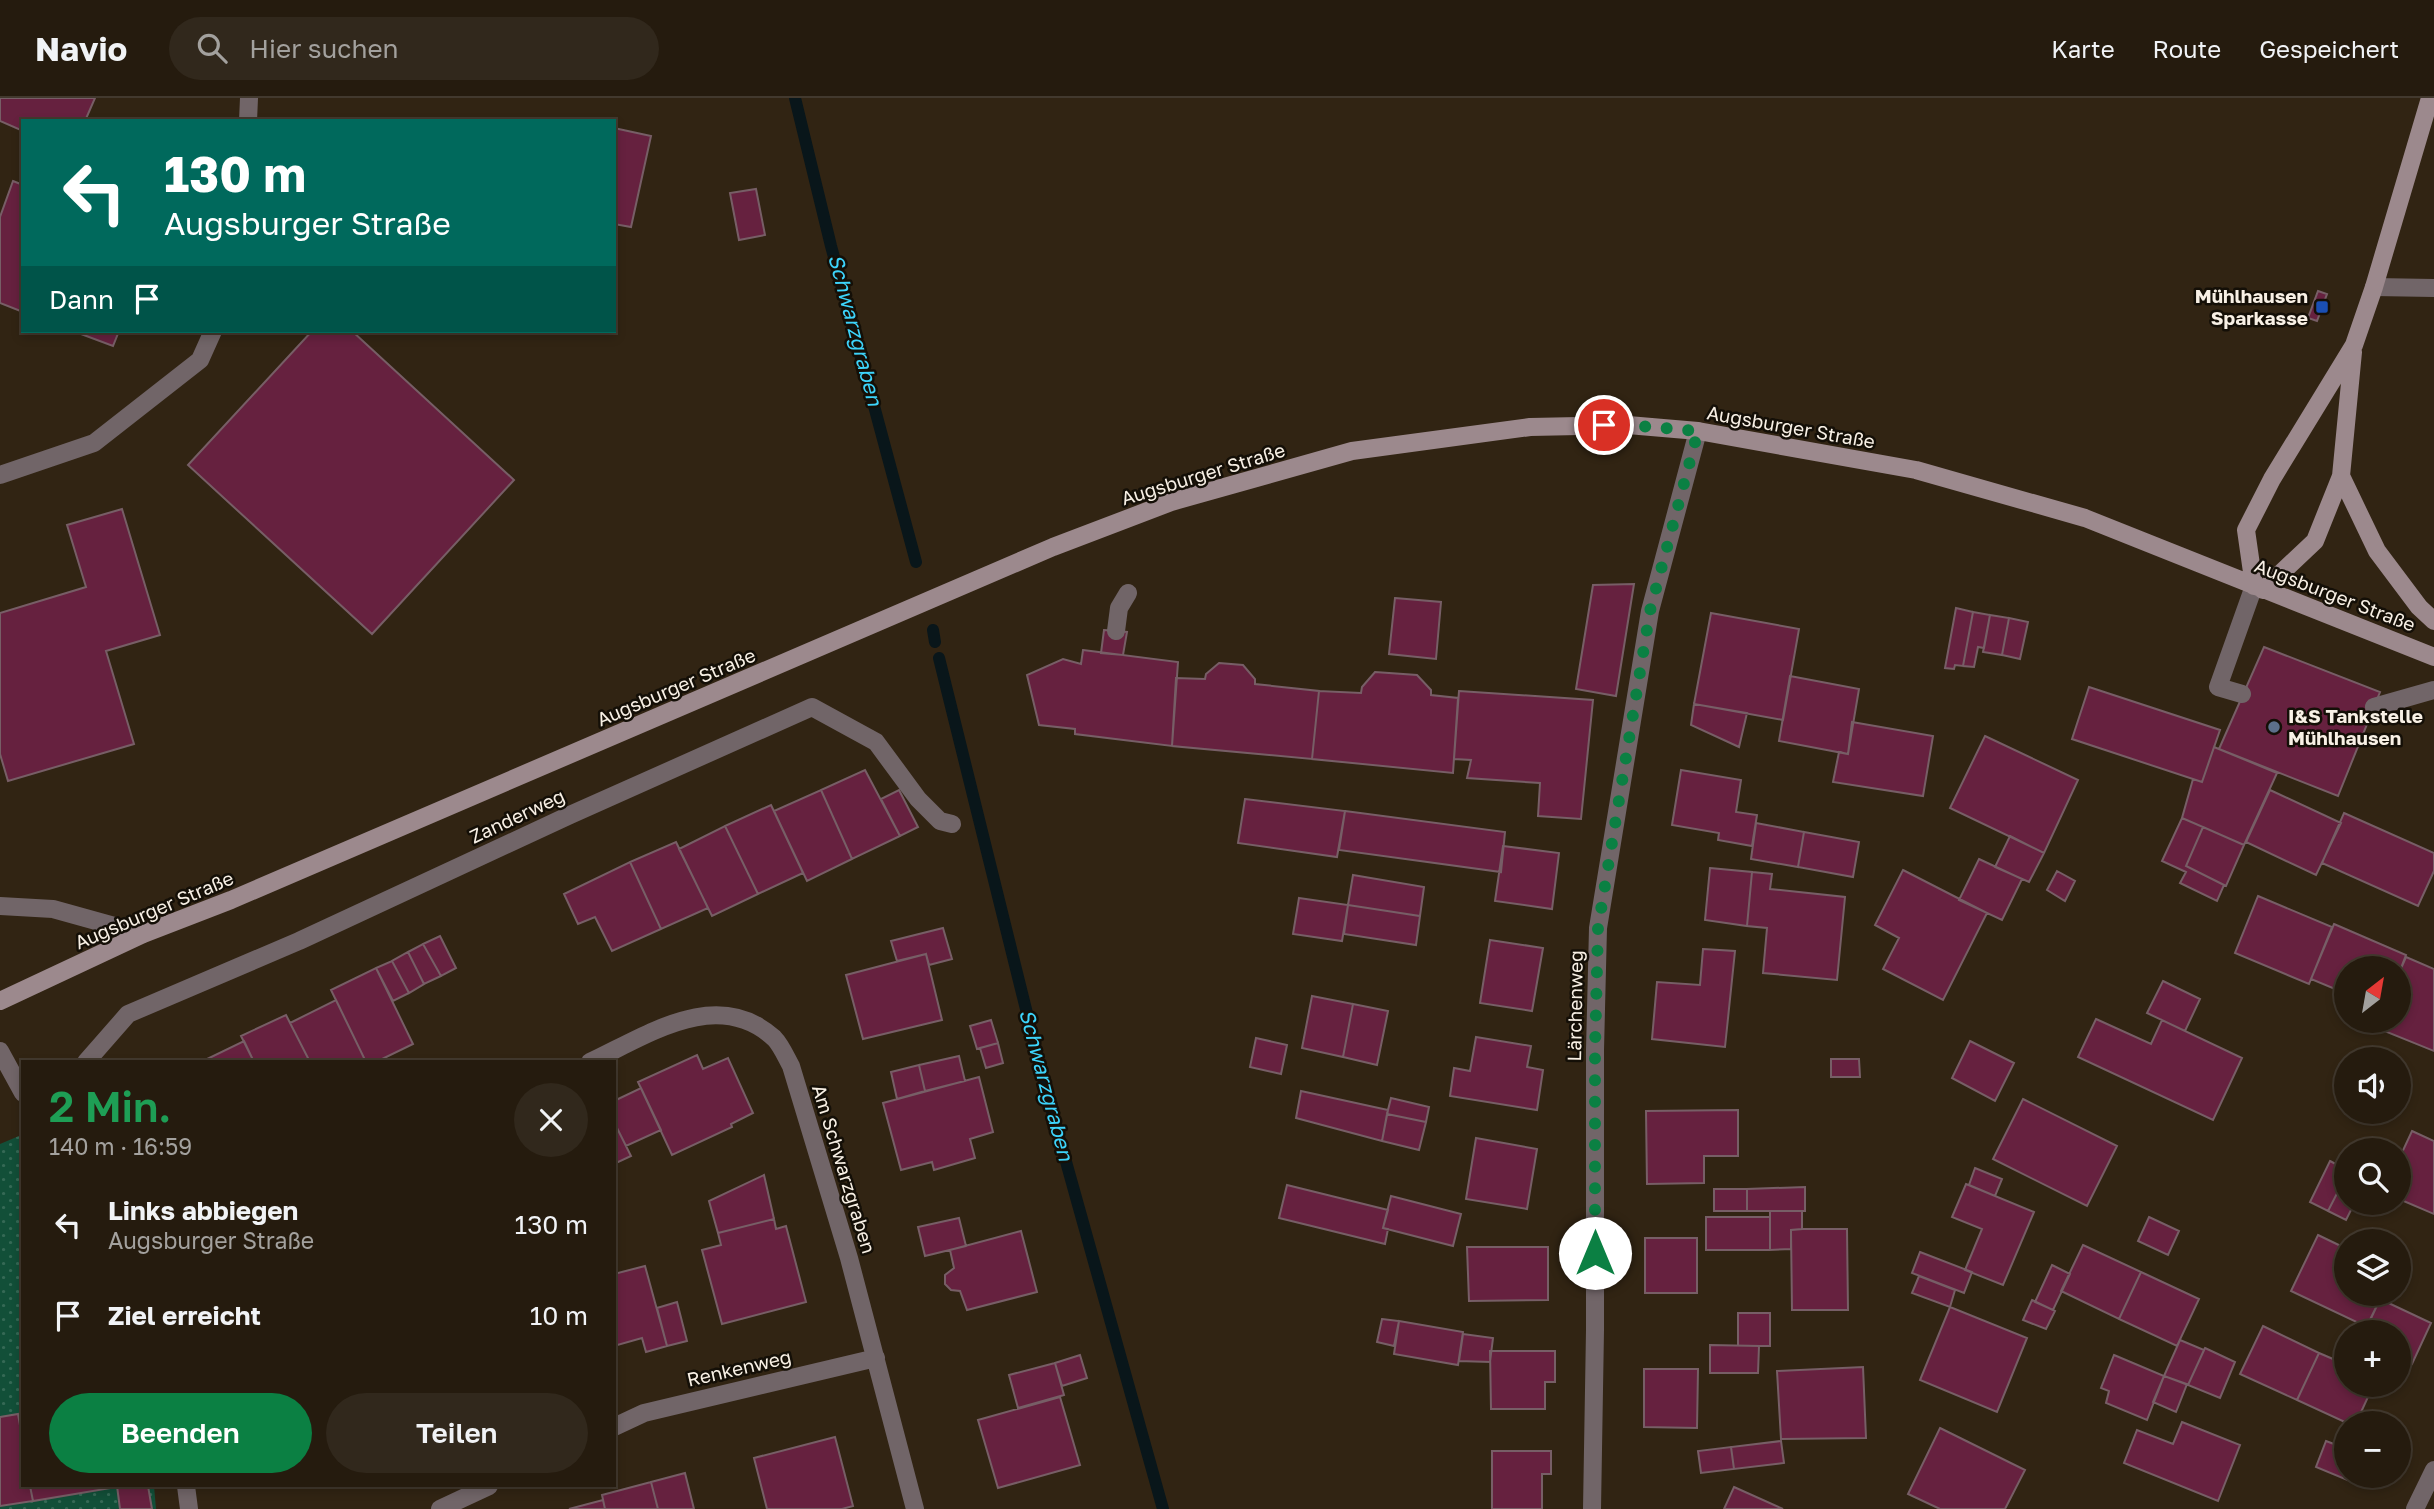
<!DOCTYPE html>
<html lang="de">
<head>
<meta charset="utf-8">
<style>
  :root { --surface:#251b0e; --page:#31281c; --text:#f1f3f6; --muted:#a3a19e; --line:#42392e; --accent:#0b8043 }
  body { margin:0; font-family:"Golos Text",sans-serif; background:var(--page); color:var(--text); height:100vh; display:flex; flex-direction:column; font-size:26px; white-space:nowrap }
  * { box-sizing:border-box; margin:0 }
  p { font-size:23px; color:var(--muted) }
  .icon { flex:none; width:38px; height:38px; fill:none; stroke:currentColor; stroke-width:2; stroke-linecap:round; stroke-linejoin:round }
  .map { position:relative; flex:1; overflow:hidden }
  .sheet { position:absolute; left:21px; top:962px; width:595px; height:427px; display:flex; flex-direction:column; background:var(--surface); border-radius:0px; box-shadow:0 4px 10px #0003,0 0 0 2px var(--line) }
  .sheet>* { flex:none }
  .hud { position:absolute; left:21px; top:21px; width:595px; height:214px; border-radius:0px; box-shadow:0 4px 10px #0003,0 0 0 2px var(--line); background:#00695c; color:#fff; overflow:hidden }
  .needle { width:46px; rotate:31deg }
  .tools { position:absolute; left:2334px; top:858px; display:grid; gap:14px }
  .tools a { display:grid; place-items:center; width:77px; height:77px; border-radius:50%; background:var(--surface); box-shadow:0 4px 10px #0003,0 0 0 2px var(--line); font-size:35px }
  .pin { position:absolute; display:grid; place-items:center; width:60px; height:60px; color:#fff; margin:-30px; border:4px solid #fff; border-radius:50%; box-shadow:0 2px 7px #0007 }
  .me { position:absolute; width:77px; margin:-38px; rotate:0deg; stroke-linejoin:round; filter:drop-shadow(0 0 5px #0008) }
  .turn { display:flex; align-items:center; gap:24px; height:147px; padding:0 28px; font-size:32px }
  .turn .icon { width:91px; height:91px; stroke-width:2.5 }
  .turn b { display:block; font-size:49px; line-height:60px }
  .then { display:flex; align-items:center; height:66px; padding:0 28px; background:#0003; gap:14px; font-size:26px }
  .round { display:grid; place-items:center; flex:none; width:74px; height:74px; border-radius:37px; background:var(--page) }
  .summary { display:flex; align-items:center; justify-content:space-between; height:119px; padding:0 28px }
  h1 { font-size:42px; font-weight:600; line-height:52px; color:#1e9e55 }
  .action { display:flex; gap:14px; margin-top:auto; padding:14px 28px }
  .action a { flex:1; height:80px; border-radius:42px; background:var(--accent); color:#fff; font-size:28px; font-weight:600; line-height:80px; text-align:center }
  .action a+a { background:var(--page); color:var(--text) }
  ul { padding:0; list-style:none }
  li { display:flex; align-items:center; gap:21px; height:91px; padding:0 28px }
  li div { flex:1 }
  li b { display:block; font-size:26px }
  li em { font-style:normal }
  header { display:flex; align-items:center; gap:42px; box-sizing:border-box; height:98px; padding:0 35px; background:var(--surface); border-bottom:2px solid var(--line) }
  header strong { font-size:33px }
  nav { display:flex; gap:38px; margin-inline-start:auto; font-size:24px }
  .search { width:490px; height:63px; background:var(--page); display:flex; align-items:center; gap:18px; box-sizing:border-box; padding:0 24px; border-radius:38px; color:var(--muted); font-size:26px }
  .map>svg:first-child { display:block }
  .park { fill:url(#park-dots) }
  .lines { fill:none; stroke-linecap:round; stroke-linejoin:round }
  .stream { stroke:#09161a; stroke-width:12 }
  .building { fill:#66213f; stroke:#775e66; stroke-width:2 }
  .service { stroke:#716568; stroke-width:18 }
  .minor { stroke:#716568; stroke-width:18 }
  .secondary { stroke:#9c898d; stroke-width:18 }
  .route { stroke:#0b8043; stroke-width:12; stroke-dasharray:0 21.6 }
  .transit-dot { fill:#1a4fb4; stroke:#140f07; stroke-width:2.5 }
  .service-dot { fill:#5c6f8a; stroke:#140f07; stroke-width:2.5 }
  .labels { text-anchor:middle; stroke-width:5; stroke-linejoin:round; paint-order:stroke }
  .poi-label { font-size:19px; font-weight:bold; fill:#f8f0e5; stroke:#140f07; text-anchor:end }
  .street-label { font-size:19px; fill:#f8f0e5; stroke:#140f07 }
  .water-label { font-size:21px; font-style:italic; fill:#3dd4fb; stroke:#140f07 }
</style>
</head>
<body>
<header>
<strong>Navio</strong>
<div class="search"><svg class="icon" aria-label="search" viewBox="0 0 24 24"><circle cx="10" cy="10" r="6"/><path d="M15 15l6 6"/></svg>Hier suchen</div>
<nav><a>Karte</a><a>Route</a><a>Gespeichert</a></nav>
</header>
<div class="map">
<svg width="2434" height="1411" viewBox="0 0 2434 1411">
  <defs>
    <pattern id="park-dots" width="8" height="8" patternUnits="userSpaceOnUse" patternTransform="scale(1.75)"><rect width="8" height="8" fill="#124f38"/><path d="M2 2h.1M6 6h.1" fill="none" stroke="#356955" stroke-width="1.8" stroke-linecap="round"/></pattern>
  </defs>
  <rect width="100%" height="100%" fill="#312413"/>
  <path class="park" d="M19,1038L23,1047V1388H154L156,1411H0V1046Z"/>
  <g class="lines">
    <path class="stream" d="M795,0L831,148L916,464
      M933,532L935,544
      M939,560L1046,992L1163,1411"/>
  </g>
  <path class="building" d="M0,0H95L85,23H23V33L0,23Z
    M614,30L651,38L631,129L614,126Z
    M13,83L23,87V214L0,205V119Z
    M756,91L765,137L739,142L730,95Z
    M2318,193L2327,196L2317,223L2308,220Z
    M73,233H119L113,248Z
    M312,233H352L514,382L372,536L188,367Z
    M122,411L160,537L106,553L134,646L8,683L0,656V515L86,489L67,427Z
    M1634,486L1616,598L1576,591L1593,487Z
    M1395,500L1441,504L1436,561L1389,556Z
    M1956,510L1973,514L1963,568L1955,567L1954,571L1945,570Z
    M1973,514L1990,517L1984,550L1978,549L1974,569L1963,568Z
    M1711,515L1799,531L1783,622L1694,606Z
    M1990,517L2009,520L2002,557L1983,554Z
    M2009,520L2028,524L2020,561L2002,557Z
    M1104,532L1127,534L1123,557L1101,555Z
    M2264,549L2380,594L2338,698L2219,651Z
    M1083,552L1178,564L1172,648L1075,636V631L1039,627L1027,577L1063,561L1081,566Z
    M1219,565L1243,567L1255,581V586L1319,593L1312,661L1172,648L1176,580L1205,581L1206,576Z
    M1375,574L1417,577L1431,592V597L1458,600L1453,675L1312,661L1319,593L1361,595L1362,589Z
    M1790,578L1859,591L1848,656L1779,643Z
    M2089,589L2220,632L2202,684L2072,641Z
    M1459,593L1593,602L1581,721L1538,718L1540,685L1467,680L1471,662L1454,661Z
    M1694,606L1747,615L1739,649L1691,627Z
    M1852,624L1933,638L1923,698L1833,684L1839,654L1848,656Z
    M1985,638L2078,682L2044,755L1950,710Z
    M2214,649L2277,675L2244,747L2182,720L2193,681L2202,684Z
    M865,672L900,738L852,761L821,692Z
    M1681,672L1741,682L1736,714L1757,717L1752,748L1718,742L1719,735L1672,727Z
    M821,692L852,761L807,783L774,713Z
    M899,692L918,729L900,738L881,701Z
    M2270,692L2341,725L2316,777L2246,744Z
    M1245,701L1345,713L1337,759L1238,745Z
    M771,707L803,775L758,796L725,728Z
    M1345,713L1505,734L1501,774L1339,752Z
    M2344,715L2434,755V773L2418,808L2322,765Z
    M2182,720L2203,729L2186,768L2224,787L2217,803L2180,785L2186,774L2162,763Z
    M1756,725L1804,734L1798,769L1751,761Z
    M725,728L758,796L712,818L679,751Z
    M2203,729L2244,747L2226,788L2186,768Z
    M1804,734L1859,744L1853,779L1798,769Z
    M2010,738L2044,755L2029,784L1995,769Z
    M676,744L708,810L661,831L630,764Z
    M1503,748L1559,755L1552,811L1495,803Z
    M1979,761L2022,781L2002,822L1959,802Z
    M630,764L661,831L612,853L595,819L578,826L564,796Z
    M1710,770L1752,774L1747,828L1705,822Z
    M1903,772L1987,815L1943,902L1883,871L1899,840L1875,827Z
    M2057,773L2075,783L2065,803L2047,792Z
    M1752,774L1772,776L1770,791L1845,799L1837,882L1763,875L1767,830L1747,828Z
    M1353,777L1424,789L1420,818L1348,807Z
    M2258,798L2332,829L2309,886L2235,855Z
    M1299,800L1348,807L1342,843L1293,836Z
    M1348,807L1420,818L1416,847L1344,836Z
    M2334,826L2406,857L2399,875V870H2347V896L2311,881Z
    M943,830L952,861L929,867L926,856L897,863L891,843Z
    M440,838L456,870L441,878L423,846Z
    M1490,842L1543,850L1532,913L1480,905Z
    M423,846L441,878L424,886L408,854Z
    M1703,851L1735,853L1725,949L1652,941L1657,884L1700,887Z
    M408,854L424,886L409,895L392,863Z
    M926,856L942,922L863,941L846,877Z
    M2406,859L2434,871V953L2377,930L2380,922H2399V875Z
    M392,863L409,895L393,903L376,870Z
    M376,870L413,946L376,964H366L331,892Z
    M2163,883L2200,901L2185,933L2147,915Z
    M1312,898L1353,906L1343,959L1302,950Z
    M336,902L366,964H310L290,925Z
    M1353,906L1388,913L1377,967L1343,959Z
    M286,917L310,964H254L241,938Z
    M2096,921L2151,946L2162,922L2242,960L2213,1022L2078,959Z
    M991,922L998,945L977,951L970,928Z
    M1476,939L1531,948L1527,969L1543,972L1537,1012L1450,998L1454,970L1470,973Z
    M1256,940L1287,947L1281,976L1250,969Z
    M244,943L254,964H201Z
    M1970,943L2014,965L1995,1003L1952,980Z
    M998,945L1003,965L986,970L980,950Z
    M697,957L703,971L728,960L753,1015L731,1026L732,1029L672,1057L638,984Z
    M959,958L965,983L925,993L919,967Z
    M1831,961H1859L1860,979H1831Z
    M919,967L925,993L897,1001L891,974Z
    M979,979L993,1034L970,1041L975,1060L934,1072L932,1064L901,1072L883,1005Z
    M641,990L661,1032L626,1048L614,1024V1003Z
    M1301,993L1388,1012L1382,1043L1296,1020Z
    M1391,1000L1429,1009L1426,1024L1387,1016Z
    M2023,1001L2117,1048L2087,1108L1993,1061Z
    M1738,1012V1058H1704V1085L1647,1086L1646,1013Z
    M1387,1016L1426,1024L1419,1052L1382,1043Z
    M614,1024L631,1058L614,1066Z
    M2412,1033L2434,1043V1116L2399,1101V1061Z
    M1476,1040L1537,1051L1527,1111L1466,1101Z
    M2330,1063L2347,1072V1076L2328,1113L2310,1104Z
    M1975,1070L2002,1081L1995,1098L1969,1087Z
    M2347,1076V1104H2355L2346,1122L2328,1113Z
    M764,1077L774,1121L718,1135L709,1103Z
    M1966,1086L2034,1114L2003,1187L1965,1172L1982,1131L1952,1119Z
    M1287,1087L1388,1112L1383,1130L1388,1131L1385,1146L1279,1120Z
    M1805,1089V1113H1747V1091Z
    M1714,1091H1747V1113H1714Z
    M1391,1098L1461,1116L1453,1148L1383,1130Z
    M1770,1113H1802V1131L1791,1132V1151L1770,1152Z
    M1706,1119H1770V1152H1706Z
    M2149,1119L2179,1133L2168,1157L2138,1143Z
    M959,1120L966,1148L925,1158L918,1129Z
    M774,1121L776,1131L786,1128L806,1204L722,1226L702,1152L721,1147L718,1135Z
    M1802,1131H1847L1848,1212H1792L1791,1132Z
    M1021,1133L1037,1194L967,1212L960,1193L951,1192L945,1186V1177L954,1170L950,1152Z
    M2318,1137L2347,1151V1195H2383L2367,1229L2291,1193Z
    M1645,1140H1697V1195H1645Z
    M2083,1147L2141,1174L2119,1221L2061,1193Z
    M1467,1149H1548V1202L1469,1203Z
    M1920,1154L1972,1174L1964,1195L1912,1175Z
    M2052,1167L2070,1176L2053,1212L2035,1204Z
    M645,1168L667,1248L646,1254L642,1240L614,1248V1176Z
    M2141,1174L2199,1201L2177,1248L2119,1221Z
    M1919,1178L1955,1192L1950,1209L1912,1195Z
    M2380,1201L2431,1225L2412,1266L2399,1260V1234H2364Z
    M2032,1202L2055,1213L2046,1231L2023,1222Z
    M677,1204L687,1243L667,1248L657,1210Z
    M1950,1209L2027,1240L1997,1314L1920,1282Z
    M1738,1215H1770V1248H1738Z
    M1382,1221L1399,1223L1394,1248L1377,1244Z
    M1399,1223L1463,1234L1458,1267L1394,1256Z
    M2263,1228L2319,1255L2297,1302L2240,1276Z
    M1463,1236L1493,1240L1490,1264L1459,1263Z
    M2180,1242L2204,1252L2188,1287L2164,1278Z
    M1710,1247L1759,1248L1758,1275H1710Z
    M2205,1250L2235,1264L2220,1300L2188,1287Z
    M1490,1253H1555V1284H1545V1311H1491Z
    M2319,1255L2347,1267V1286H2374L2356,1325H2347L2297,1302Z
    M1080,1257L1087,1280L1062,1288L1055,1265Z
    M2114,1257L2164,1278L2147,1322L2106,1305L2109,1293L2101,1290Z
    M1055,1265L1064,1297L1018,1310L1009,1277Z
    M1863,1269L1866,1340L1781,1341L1777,1273Z
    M1644,1271H1698L1697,1330L1644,1329Z
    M2164,1278L2187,1286L2176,1314L2153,1304Z
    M1060,1299L1080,1367L998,1390L978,1322Z
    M18,1316L23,1344V1388H30L33,1403L0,1408V1319Z
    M2182,1324L2240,1347L2218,1403L2124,1365L2137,1332L2173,1346Z
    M1940,1330L2025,1372L2005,1411H1940L1908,1396Z
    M835,1339L853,1408L842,1411H767L754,1360Z
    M1781,1343L1784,1365L1734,1371L1731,1349Z
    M2326,1343L2347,1351V1377H2361L2357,1386L2316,1369Z
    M1731,1349L1734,1371L1701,1375L1698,1353Z
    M1492,1353H1551V1376H1542V1411H1492Z
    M685,1375L694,1411H658L651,1384Z
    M651,1384L658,1411H605L602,1397Z
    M30,1388H117V1389L33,1403Z
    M117,1388H148L152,1411H120Z
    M1734,1389L1783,1411H1724Z
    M603,1402L605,1411H569Z"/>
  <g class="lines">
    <path class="service" d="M1116,533L1119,510L1128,495
      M2242,596L2218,589L2254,488
      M2374,609L2434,592"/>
    <path class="minor" d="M248,23L249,0
      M2374,189L2434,190
      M0,377L94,345L200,262L213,233
      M0,808L53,811L143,836
      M0,953L23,995
      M86,964L128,916L299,843L570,717L812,609L876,644L918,701L940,723L952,726
      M590,964C646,938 717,888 774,940C781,947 786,959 791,968L849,1160L915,1411
      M614,1329L644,1315L876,1260
      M186,1388L189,1411
      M440,1411L489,1388
      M1592,1411L1595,1232V952L1598,830L1650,513L1698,333
      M2415,1411L2434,1372"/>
    <path class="secondary" d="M2341,378L2377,453L2419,509L2434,523
      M2254,488L2246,432L2272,381L2354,247L2374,189L2430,0
      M2263,492L2315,443L2341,378L2353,254
      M0,903L143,836L231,802L1053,449L1171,404L1352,353L1530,329L1628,327L1698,333L1916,372L2085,420L2434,559"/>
  </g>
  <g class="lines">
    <path class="route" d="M1595,1155V952L1598,830L1650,513L1698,333L1628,327H1604"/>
  </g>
  <rect class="transit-dot" x="2315" y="202" width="14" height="14" rx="3.5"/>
  <circle class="service-dot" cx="2274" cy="629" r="7"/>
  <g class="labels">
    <g class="poi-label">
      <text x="2308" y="205">Mühlhausen<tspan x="2308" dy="22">Sparkasse</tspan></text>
      <text x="2288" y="625" text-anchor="start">I&amp;S Tankstelle<tspan x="2288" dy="22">Mühlhausen</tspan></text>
    </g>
    <g class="street-label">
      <text transform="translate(1791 329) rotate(10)" y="7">Augsburger Straße</text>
      <text transform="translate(1203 376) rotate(-17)" y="7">Augsburger Straße</text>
      <text transform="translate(2335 497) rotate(21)" y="7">Augsburger Straße</text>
      <text transform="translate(676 589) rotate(-23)" y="7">Augsburger Straße</text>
      <text transform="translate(517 718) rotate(-25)" y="7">Zanderweg</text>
      <text transform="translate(154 812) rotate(-23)" y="7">Augsburger Straße</text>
      <text transform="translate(1575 908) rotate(-89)" y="7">Lärchenweg</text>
      <text transform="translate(844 1071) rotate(73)" y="7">Am Schwarzgraben</text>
      <text transform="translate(739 1270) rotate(-13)" y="7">Renkenweg</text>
    </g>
    <g class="water-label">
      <text transform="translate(855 232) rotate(75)" y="7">Schwarzgraben</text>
      <text transform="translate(1046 987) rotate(75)" y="7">Schwarzgraben</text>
    </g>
  </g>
</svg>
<div class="tools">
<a><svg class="needle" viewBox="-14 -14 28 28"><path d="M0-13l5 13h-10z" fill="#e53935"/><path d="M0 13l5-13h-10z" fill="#a3a19e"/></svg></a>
<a><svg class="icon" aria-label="sound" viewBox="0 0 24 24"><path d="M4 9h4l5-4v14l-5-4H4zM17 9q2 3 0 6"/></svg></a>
<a><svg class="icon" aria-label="search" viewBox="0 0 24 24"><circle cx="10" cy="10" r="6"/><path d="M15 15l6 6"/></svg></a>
<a><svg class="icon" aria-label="layers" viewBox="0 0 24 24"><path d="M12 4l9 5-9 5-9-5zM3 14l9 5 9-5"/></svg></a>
<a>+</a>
<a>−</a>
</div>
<div class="pin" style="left:1604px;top:327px;background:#d93025"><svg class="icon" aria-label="arrive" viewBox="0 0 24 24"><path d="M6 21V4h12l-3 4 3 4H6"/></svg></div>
<svg class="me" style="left:1595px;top:1155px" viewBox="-20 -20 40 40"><circle r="19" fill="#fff"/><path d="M0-13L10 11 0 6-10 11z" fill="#0b8043"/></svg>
<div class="hud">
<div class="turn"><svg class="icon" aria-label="left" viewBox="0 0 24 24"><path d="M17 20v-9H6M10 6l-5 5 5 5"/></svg><div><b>130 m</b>Augsburger Straße</div></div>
<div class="then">Dann<svg class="icon" aria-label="arrive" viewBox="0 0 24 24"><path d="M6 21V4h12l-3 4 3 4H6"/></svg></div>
</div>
<section class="sheet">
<div class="summary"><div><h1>2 Min.</h1><p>140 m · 16:59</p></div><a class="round"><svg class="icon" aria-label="close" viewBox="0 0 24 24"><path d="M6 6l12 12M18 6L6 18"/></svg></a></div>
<ul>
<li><svg class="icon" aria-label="left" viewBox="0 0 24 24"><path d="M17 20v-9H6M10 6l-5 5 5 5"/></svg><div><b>Links abbiegen</b><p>Augsburger Straße</p></div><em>130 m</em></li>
<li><svg class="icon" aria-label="arrive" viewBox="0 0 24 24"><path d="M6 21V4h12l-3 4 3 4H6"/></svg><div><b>Ziel erreicht</b></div><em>10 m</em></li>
</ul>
<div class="action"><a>Beenden</a><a>Teilen</a></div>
</section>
</div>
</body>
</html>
